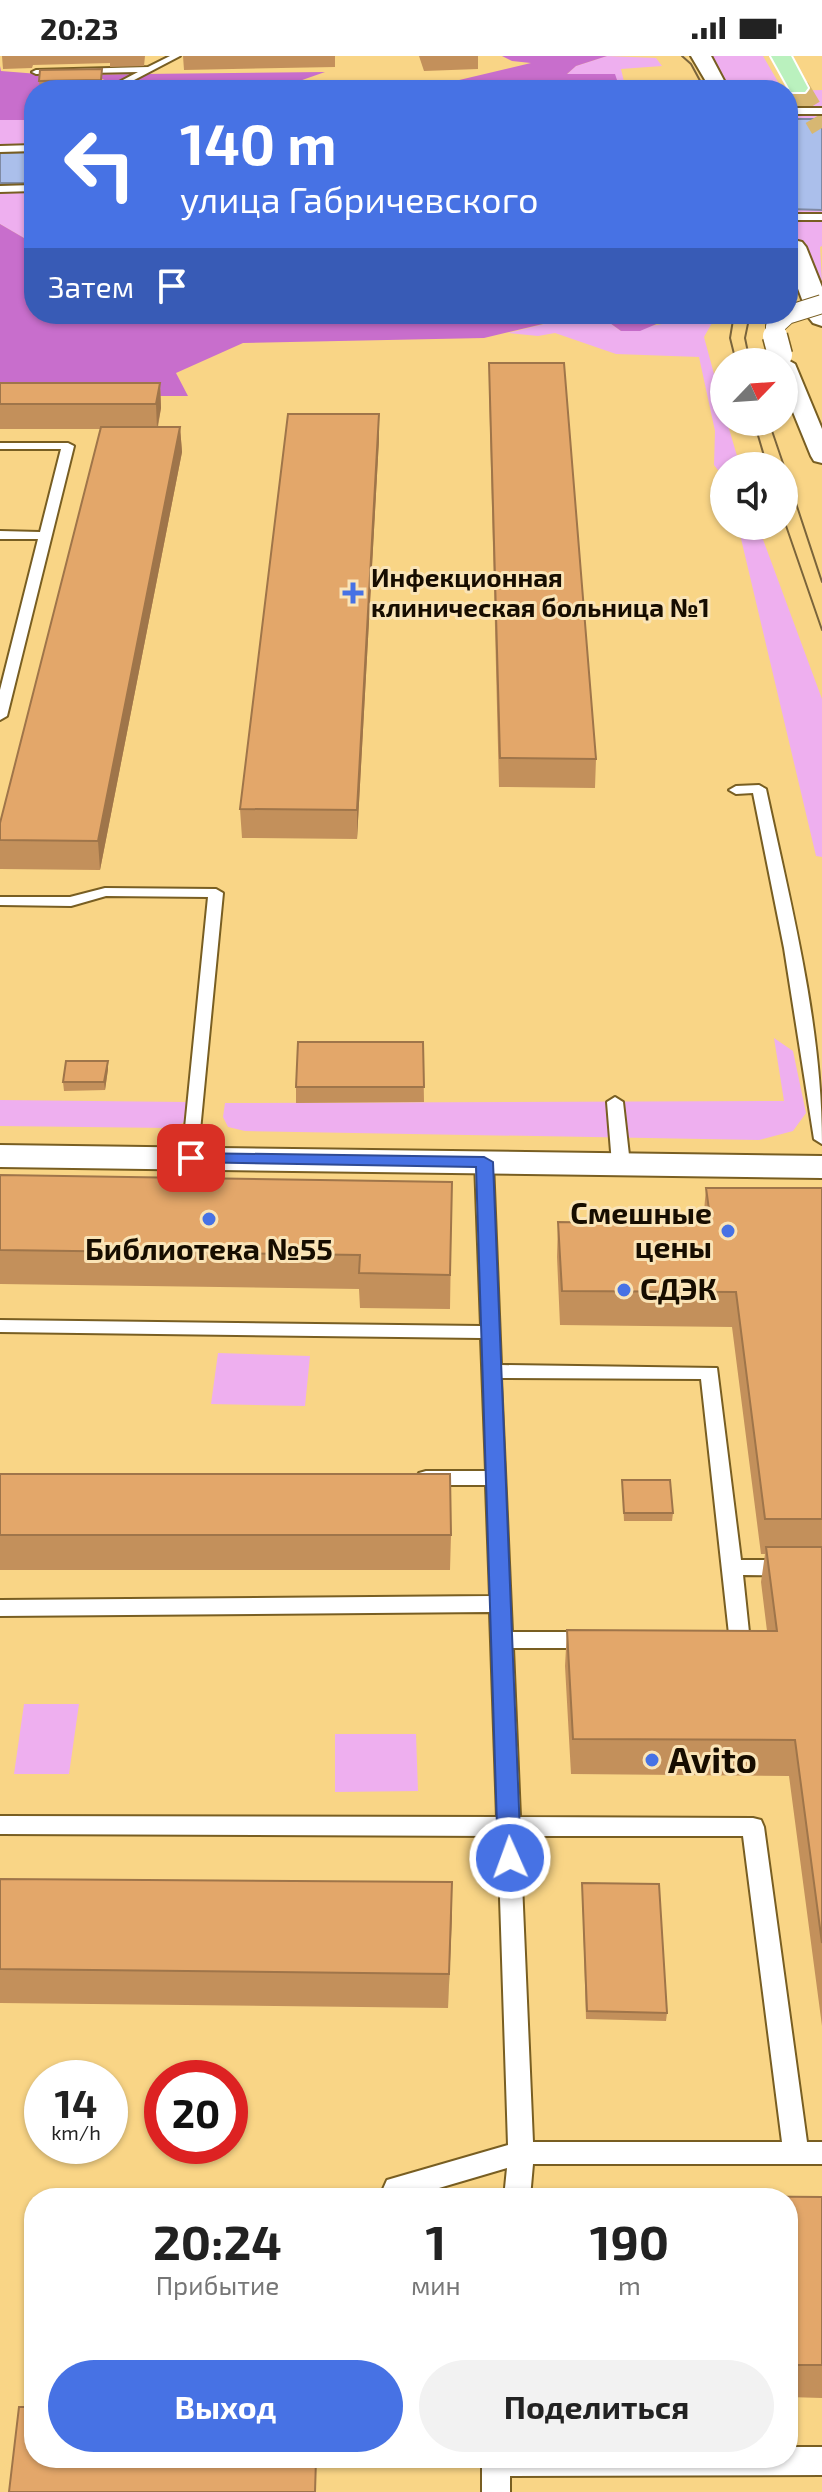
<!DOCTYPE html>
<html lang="ru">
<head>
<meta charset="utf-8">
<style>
  :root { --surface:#fff; --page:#f2f2f2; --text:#222; --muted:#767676; --accent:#4772e4 }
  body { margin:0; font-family:"Exo 2",sans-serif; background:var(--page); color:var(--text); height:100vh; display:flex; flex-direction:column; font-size:30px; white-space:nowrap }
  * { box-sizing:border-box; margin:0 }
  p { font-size:26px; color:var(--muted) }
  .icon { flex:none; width:44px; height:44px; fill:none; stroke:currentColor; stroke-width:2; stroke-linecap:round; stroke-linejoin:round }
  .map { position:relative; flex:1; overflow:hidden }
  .panel { position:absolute; left:24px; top:2132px; width:774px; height:280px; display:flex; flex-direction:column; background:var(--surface); border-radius:32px; box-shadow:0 2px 6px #0004 }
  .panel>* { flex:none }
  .top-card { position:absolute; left:24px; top:24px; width:774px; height:244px; border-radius:32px; box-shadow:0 2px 6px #0004; background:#4772e4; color:#fff; overflow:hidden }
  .needle { width:52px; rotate:65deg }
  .controls { position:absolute; left:710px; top:292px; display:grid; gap:16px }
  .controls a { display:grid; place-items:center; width:88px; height:88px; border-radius:50%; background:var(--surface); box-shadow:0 2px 6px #0004; font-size:40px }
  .speed { position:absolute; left:24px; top:2004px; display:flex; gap:16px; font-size:40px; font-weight:700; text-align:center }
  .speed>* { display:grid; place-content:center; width:104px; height:104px; border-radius:50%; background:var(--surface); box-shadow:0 2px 6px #0004; line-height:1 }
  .speed small { font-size:20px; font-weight:400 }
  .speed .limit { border:12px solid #d22; background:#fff; color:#111 }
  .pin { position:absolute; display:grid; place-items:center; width:68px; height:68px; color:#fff; margin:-34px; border-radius:16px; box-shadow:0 4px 12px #0006 }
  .me { position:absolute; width:88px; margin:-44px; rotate:358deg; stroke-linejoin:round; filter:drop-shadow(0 0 6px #0008) }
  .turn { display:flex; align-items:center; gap:28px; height:168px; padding:0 24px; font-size:36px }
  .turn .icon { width:104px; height:104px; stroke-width:2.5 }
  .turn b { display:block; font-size:56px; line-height:68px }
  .then { display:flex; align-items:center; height:76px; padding:0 24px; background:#0003; gap:16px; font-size:30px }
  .eta { display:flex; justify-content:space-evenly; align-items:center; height:136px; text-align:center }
  .eta b { font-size:48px; font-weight:700; line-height:56px }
  .button { display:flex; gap:16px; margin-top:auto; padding:16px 24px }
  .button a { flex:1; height:92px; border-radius:48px; background:var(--accent); color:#fff; font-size:32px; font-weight:700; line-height:92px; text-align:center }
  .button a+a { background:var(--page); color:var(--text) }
  .status { display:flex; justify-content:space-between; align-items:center; height:56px; padding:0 40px; background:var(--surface); direction:ltr }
  .status svg { height:22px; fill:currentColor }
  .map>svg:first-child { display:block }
  .green { fill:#eeafef }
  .forest { fill:#c86ecc }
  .water { fill:#abbfeb; stroke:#7f8aa4; stroke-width:2 }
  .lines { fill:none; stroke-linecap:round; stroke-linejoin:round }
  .primary-tunnel { stroke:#d7b772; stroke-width:23; stroke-dasharray:23 11; stroke-linecap:butt }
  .service-casing { stroke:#785e22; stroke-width:4 }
  .minor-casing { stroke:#785e22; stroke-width:4 }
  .secondary-casing { stroke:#785e22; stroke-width:4 }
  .primary-casing { stroke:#fff; stroke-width:4 }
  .service { fill:#fff; fill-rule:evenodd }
  .minor { fill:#fff; fill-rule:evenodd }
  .secondary { fill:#fff; fill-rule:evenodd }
  .primary { fill:#baf1be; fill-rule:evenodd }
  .tram { stroke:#7a643b; stroke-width:2 }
  .minor-bridge-far1-casing { stroke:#785e22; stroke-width:20; stroke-linecap:butt }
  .minor-bridge-casing { stroke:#785e22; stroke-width:27; stroke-linecap:butt }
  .minor-bridge-far1 { stroke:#fff; stroke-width:18 }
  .minor-bridge { stroke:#fff; stroke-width:24 }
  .wall { fill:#c3905b }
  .shaded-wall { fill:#9f754a }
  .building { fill:#e3a76a; stroke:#9f754a; stroke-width:2 }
  .route { fill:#4772e4; stroke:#2e4a94; stroke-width:2 }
  .poi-dot { fill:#4772e4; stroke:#fae4b7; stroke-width:3 }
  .labels { text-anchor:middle; stroke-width:6; stroke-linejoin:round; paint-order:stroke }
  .far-poi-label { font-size:26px; font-weight:bold; fill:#170d00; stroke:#fae4b7; text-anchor:start }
  .poi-label { font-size:30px; font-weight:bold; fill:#170d00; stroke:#fae4b7; text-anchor:end }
  .near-poi-label { font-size:36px; font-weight:bold; fill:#170d00; stroke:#fae4b7; text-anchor:start }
</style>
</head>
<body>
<div class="status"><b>20:23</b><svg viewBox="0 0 49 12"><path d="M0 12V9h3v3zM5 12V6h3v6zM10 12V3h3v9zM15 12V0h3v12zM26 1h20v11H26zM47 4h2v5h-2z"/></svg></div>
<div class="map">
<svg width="822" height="2436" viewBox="0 0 822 2436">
  <rect width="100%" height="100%" fill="#f9d586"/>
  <path class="green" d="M607,0L656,2L662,10L621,13L626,34H594L617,27L566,19L576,10Z
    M712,0H763L781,31L725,32Z
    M822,34V63H788V35Z
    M0,64H34V89L0,90Z
    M34,134V181L24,182L0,168V135Z
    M788,153L822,154V190L820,191L822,225L802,190H788Z
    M680,258H717L704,281L724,355V366H727L740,410H724V422L714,409L715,375L699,301L616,298L555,277L538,280L508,277L568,262H603L621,275L662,268Z
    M738,470H758L822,643V801L816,800Z
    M774,982L793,995L806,1057L793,1075L759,1084L245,1075L228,1071L223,1061L225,1047L784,1045Z
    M0,1044L186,1046L187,1060L183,1067L169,1072L0,1070Z
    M218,1297L310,1300L305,1350L211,1348Z
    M24,1648H79L69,1718H14Z
    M335,1678H416L418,1735L335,1736Z"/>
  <path class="forest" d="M502,0H607L576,10L567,18H615L618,27L594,34H417L531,7L512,5Z
    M0,10L1,15L51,19L325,16L288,29L129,34L102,23L34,34V64H0Z
    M0,168L24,182L34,181V258H680L640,275H621L603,262H568L484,282L243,287L176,317L188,340H0Z"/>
  <path class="water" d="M788,63H822V154L788,153Z
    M34,96V127H0V97Z"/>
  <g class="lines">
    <path class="primary-tunnel" d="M798,32L822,72"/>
    <g class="service-casing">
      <path id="service" d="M170,0H180L115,34H104L138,16L36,18L32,16L36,14L148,11Z
        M788,52H822V58H788Z
        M34,89V95L0,96V90Z
        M34,129V135L0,136V130Z
        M788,158H822V164H788Z
        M0,387H68L74,390L7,660L0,664V634L38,483H0V475L40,476L61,393H0Z
        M759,729L766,733C791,850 822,968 822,1088L814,1083L784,892L753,737L736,738L729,734L736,730Z
        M105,832L216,833L223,837L197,1106L191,1107L182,1102L208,841L106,840L71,850L0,849V841H70Z
        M615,1041L623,1046L630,1108L621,1113L612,1108L607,1046Z
        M484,1101L493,1106L501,1309L717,1312L741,1504H822V1520L743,1519L750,1586L747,1592L740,1594L721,1592L718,1586L721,1580L729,1578L701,1323L501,1322L512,1576H590L597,1578L600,1584L597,1590L590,1592H513L520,1761L753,1762L761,1764L764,1771L807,2086H822V2108H533L530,2142H504L507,2112L405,2142H379L387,2124L508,2089L498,1780L0,1778V1760L497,1761L490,1556L0,1560V1544L490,1540L486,1429H426L419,1427L416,1422L419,1417L426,1415H486L481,1282L0,1276V1264L481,1270L475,1106ZM520,1780H743L782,2086H533Z
        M788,2391H822V2419L510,2420V2436H482V2402H788Z"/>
    </g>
    <g class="minor-casing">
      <path id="minor" d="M784,302L795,308L822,373V407L814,405L811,400L784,334V306H775Z
        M0,1089L822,1100V1122L0,1111Z"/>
    </g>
    <g class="secondary-casing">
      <path id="secondary" d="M691,0H711L729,34H711Z
        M794,184L802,186L806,191L822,231V270L813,267L809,262L788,206V185Z"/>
    </g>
    <g class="primary-casing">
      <path id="primary" d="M771,0H791L808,32L805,36H791Z"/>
    </g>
    <use href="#service" class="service"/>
    <use href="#minor" class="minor"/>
    <use href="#secondary" class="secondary"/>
    <use href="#primary" class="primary"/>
    <path class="tram" d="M682,0L691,8L704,32
      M734,258L730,282L736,306
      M750,258L745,282L750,306
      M754,366L767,410
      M769,366L784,410
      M784,411L822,526
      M784,464L822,574"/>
    <g class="minor-bridge-far1-casing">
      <path id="minor-bridge-far1" d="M775,282V270L787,259L822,248"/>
    </g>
    <g class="minor-bridge-casing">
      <path id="minor-bridge" d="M775,280L780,299"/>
    </g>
    <use href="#minor-bridge-far1" class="minor-bridge-far1"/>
    <use href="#minor-bridge" class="minor-bridge"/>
  </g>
  <path class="wall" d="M2,0H145L144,10L110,11V7L33,9L32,12L3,13Z
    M183,0H335V11L184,14Z
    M419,0H478V13L424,15Z
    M102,13V34H40L39,25Z
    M489,307L596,703L595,732L499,731L489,332Z
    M0,327H160L161,352L158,371H180L182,396L100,814L0,813V767L101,373H0Z
    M379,383L357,783L242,782L240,753Z
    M423,986L424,1046L296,1047V1031Z
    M108,1005V1013L105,1034L64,1035L63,1026Z
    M0,1119L452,1126L450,1253L360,1252L359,1233L0,1228Z
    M706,1132H822V1970L789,1720L571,1718L565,1610L567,1574L767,1575L761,1526L765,1498H761L732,1271L560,1269L557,1201L558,1166L703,1167Z
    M0,1418L451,1479L450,1514H0Z
    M622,1424L673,1457L672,1465H624Z
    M0,1823L452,1826L448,1952L0,1947Z
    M582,1827L667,1957L666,1965L586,1963Z
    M822,2141V2342L788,2341V2142Z"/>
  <path class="shaded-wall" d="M160,327L161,352L157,373L156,348Z
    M379,358V383L357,783V754Z
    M180,371L182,396L100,814L98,785Z
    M108,1005V1013L105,1034L104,1026Z
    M452,1826V1860L448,1952L449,1918Z"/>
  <path class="building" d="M102,13L101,24L39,25L40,14Z
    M489,307H564L596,703L500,702Z
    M0,327H160L156,348H0Z
    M288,358H379L357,754L240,753Z
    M101,371H180L98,785L0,784V767Z
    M298,986H423L424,1031H296Z
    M66,1005H108L104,1026H63Z
    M0,1119L452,1126L450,1219L359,1217L360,1199L0,1194Z
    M706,1132H822V1463H765L736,1236L562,1235L558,1166L711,1168Z
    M0,1418H450L451,1479H0Z
    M622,1424H670L673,1457H624Z
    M766,1491H822V1887L795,1684L573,1683L567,1574L777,1575Z
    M0,1823L452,1826L449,1918L0,1913Z
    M582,1827L659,1828L667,1957L587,1955Z
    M599,2139L822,2141V2309H788V2142H599Z
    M19,2351H34V2402H284V2405L316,2403L315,2436H9Z"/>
  <path class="route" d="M191,1097L484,1101L493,1106L521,1802L518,1808L510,1811L502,1808L498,1802L476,1111L185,1106L182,1102L185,1098Z"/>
  <g class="poi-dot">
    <path d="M349 525h8v8h8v8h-8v8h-8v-8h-8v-8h8z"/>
    <circle cx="209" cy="1163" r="8"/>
    <circle cx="728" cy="1175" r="8"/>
    <circle cx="624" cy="1234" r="8"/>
    <circle cx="652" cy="1704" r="8"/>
  </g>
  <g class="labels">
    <g class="far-poi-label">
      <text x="371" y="531">Инфекционная<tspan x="371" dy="30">клиническая больница №1</tspan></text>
    </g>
    <g class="poi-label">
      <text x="712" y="1168">Смешные<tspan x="712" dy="34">цены</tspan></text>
      <text x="209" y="1204" text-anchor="middle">Библиотека №55</text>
      <text x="640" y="1244" text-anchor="start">СДЭК</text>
    </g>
    <g class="near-poi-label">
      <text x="668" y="1717">Avito</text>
    </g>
  </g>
</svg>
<div class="controls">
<a><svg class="needle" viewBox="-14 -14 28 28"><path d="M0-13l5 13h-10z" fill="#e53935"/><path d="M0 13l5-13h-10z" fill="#767676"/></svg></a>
<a><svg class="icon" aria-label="sound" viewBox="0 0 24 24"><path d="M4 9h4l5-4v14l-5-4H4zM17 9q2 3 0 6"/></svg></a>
</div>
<div class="speed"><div>14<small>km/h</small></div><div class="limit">20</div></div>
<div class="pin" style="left:191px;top:1102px;background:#d93025"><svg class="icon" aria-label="arrive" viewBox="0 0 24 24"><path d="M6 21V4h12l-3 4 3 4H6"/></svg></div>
<svg class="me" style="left:510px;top:1802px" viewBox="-20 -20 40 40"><circle r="17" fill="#4772e4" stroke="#fff" stroke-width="3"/><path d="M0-11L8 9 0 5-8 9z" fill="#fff"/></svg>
<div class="top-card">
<div class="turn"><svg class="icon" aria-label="left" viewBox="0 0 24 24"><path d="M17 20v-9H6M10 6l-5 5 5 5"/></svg><div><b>140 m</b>улица Габричевского</div></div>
<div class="then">Затем<svg class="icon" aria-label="arrive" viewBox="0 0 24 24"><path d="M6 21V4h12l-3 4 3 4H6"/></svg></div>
</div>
<section class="panel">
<div class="eta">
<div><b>20:24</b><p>Прибытие</p></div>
<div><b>1</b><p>мин</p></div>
<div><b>190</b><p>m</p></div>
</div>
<div class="button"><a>Выход</a><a>Поделиться</a></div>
</section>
</div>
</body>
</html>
